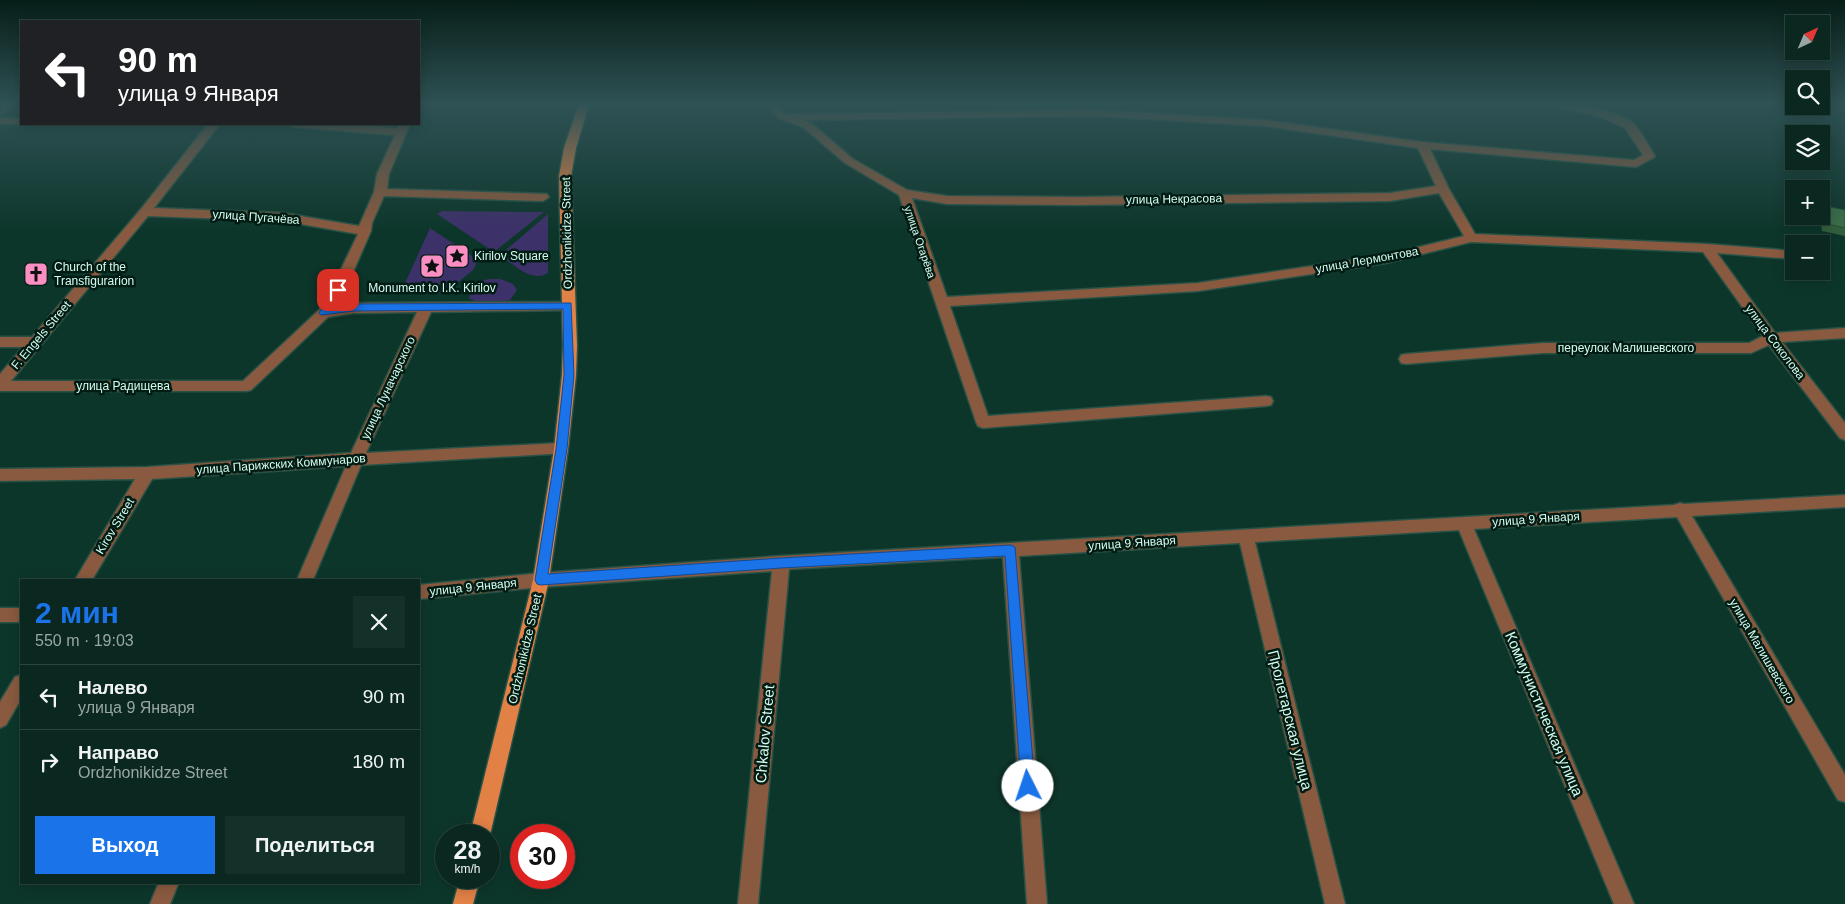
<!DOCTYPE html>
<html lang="ru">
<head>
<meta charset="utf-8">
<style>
  :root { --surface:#0a2820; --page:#133029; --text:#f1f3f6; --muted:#99a6a5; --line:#2a443e; --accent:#1a73e8 }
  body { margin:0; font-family:Arial,sans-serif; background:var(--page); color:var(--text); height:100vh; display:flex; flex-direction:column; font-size:19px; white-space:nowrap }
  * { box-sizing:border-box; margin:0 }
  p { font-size:16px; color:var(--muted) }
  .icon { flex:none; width:28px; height:28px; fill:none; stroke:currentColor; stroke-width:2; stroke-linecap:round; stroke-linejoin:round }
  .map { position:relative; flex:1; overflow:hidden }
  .sheet { position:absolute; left:20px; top:579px; width:400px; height:305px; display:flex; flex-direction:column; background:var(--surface); border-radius:0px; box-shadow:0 2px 12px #0003,0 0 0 1px var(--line) }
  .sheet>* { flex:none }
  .guide { position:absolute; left:20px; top:20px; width:400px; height:105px; border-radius:0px; box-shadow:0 2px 12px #0003,0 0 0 1px var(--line); background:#202124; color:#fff; overflow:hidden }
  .needle { width:32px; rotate:44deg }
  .tools { position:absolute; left:1785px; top:15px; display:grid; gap:10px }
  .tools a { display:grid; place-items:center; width:45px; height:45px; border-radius:0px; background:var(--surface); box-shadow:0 2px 12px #0003,0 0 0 1px var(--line); font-size:25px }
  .speed { position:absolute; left:435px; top:824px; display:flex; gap:10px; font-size:25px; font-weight:700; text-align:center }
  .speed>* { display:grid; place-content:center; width:65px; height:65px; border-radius:50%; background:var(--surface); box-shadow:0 2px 12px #0003,0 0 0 1px var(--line); line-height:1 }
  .speed small { font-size:12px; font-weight:400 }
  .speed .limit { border:8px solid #d22; background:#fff; color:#111 }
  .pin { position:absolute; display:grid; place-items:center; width:42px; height:42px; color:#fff; margin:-21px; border-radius:10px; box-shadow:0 2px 8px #0006 }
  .me { position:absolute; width:55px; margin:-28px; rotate:356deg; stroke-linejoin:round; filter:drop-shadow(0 0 4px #0008) }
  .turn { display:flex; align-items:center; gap:18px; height:105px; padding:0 15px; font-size:22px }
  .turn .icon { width:65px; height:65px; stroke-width:2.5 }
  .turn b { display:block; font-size:35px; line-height:42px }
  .round { display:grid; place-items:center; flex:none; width:52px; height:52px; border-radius:0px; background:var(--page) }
  .overview { display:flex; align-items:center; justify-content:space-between; height:85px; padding:0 15px }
  h1 { font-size:30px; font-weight:700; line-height:38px; color:var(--accent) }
  .action { display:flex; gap:10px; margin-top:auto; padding:10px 15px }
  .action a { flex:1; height:58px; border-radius:0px; background:var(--accent); color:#fff; font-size:20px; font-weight:700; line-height:58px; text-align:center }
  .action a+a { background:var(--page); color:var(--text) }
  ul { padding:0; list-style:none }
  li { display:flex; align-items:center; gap:15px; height:65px; padding:0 15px; border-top:1px solid var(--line) }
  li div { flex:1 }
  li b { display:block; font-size:19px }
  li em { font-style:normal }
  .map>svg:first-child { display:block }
  .green { fill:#3d3169 }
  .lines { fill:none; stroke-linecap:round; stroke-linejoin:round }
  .street-casing { stroke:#295246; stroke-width:3 }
  .primary-casing { stroke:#295246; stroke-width:3 }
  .street { fill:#895a3f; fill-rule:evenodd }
  .primary { fill:#e18146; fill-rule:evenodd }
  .wall { fill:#335f3e }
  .building { fill:#3b6f48; stroke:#294e32 }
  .route { fill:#1a73e8; stroke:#114b97 }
  .labels { text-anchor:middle; stroke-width:5; stroke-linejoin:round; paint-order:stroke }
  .far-street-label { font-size:11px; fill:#d7fcee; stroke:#001c14 }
  .street-label { font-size:12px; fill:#d7fcee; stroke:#001c14 }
  .poi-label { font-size:12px; fill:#d7fcee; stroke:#001c14; text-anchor:start }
  .near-street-label { font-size:15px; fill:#d7fcee; stroke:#001c14 }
</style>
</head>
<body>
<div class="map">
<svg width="1845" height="904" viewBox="0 0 1845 904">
  <rect width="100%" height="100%" fill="#0d362b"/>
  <path class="green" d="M442,211L544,212L494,252L437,214Z
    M548,214V273C531,283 514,265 500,255Z
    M430,228L478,260L473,270L445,293L406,294L402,290Z
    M490,279H500L513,284L517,290L510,300C498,303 479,305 469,298C472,285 477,281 490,279Z"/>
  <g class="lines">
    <g class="street-casing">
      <path id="street" d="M1,104H12L4,113L0,114Z
        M765,104H776L787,114L1095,110L1265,120L1422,142L1634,160L1643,155L1625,128L1601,117L1555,107L1550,104C1573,104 1614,108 1633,123C1642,131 1648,146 1655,156L1653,158L1636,167L1430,149L1449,189L1475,234L1707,244L1794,251V259L1717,253L1775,333L1845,328V338L1782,342L1845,423V440L1840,438L1769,345L1751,353H1543L1406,364L1401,363L1399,359L1401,355L1406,354L1543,343H1749L1763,336L1703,252L1471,242L1386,263L1198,291L950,306L988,416L1266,396L1271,397L1273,401L1271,405L1266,406L983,428L978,426L976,422L899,195L845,163L803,127L780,119ZM1095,116L1265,126L1418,148L1436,186L1390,193L1077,197L947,196L907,190L853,159L811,123L804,120ZM1439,193L1464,236L1386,255L1198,283L947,297L912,198L947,204L1077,205L1390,201Z
        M0,118H21V124H23H0Z
        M208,124H220L154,208L283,213L359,226L374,192L377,174L395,135L293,127L288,124H335L397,128L400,124H410L389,174L387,189L547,194L549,197L543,201L384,196L372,223L371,231L347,286L334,307L354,303L573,302L575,305L573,308L568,310L431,312L366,453L561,443L566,445L568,449L566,453L361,465L313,580H297L346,466L152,479L92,580H75L135,479L0,481V469L147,467L351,453L417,312L354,313L328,317L251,390L246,391H0V374L23,347H0V337H32L141,209ZM148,216L283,221L358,234L333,286L319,310L243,381H11Z
        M1845,495V507L1692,516L1845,775V802L1838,800L1677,517L1474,529L1634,904H1614L1459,530L1255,542L1345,904H1325L1240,543L1019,556L1047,904H1027L1003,557L789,569L758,904H738L772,571L541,587L419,599V585L541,573L781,556L1674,505L1680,503L1684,504Z
        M0,608H21V622H0Z
        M21,675V699L6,725L0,728V702L15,677Z
        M159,882H179L170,904H150Z"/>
    </g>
    <g class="primary-casing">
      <path id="primary" d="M579,104H589L576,148L571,176L577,346L576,375L568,449L549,580L490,835L489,837V835H470L533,580L554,449L562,375L563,346L559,176L564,148Z
        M460,878H480L473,904H453Z"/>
    </g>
    <use href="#street" class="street"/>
    <use href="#primary" class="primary"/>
  </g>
  <path class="wall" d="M1825,206L1845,210V236L1822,231L1820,216H1821V210Z"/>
  <path class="building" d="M1825,206L1845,210V228L1828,224Z"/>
  <linearGradient id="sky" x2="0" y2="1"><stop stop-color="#071e18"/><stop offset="0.45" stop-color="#2f5255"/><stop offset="1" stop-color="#2f5255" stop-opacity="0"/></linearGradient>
  <rect width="1845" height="231" fill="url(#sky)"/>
  <path class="route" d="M338,287L343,290L332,308L354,304L571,303L574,375L567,449L548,574L781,558L1011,545L1015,547L1035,786L1033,791L1028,793L1023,791L1021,786L1005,556L781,568L541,585L537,584L535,580L556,449L564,375L563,309L354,311L321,315L319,313L334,288Z"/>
  <defs>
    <g id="sight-square" transform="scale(1.25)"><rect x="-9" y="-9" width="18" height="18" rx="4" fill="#fb8fc3" stroke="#001c14"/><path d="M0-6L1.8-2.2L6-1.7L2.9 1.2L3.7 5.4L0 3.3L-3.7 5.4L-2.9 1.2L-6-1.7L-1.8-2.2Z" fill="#111"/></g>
    <g id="church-square" transform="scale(1.25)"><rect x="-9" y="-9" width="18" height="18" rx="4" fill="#fb8fc3" stroke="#001c14"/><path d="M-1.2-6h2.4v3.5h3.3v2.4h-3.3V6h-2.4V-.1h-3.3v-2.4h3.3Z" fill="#111"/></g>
  </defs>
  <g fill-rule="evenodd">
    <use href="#sight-square" x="457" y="256"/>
    <use href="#sight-square" x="432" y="266"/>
    <use href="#church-square" x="36" y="274"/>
  </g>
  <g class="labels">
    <g class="far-street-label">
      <text transform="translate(920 242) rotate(71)" y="4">улица Огарёва</text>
    </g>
    <g class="street-label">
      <text transform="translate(1174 199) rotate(-1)" y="4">улица Некрасова</text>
      <text transform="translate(256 217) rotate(4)" y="4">улица Пугачёва</text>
      <text transform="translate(567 233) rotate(-91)" y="4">Ordzhonikidze Street</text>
      <text transform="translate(1367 260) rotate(-10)" y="4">улица Лермонтова</text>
      <text transform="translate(41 335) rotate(-50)" y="4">F. Engels Street</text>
      <text transform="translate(1775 342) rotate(53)" y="4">улица Соколова</text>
      <text x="1626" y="352">переулок Малишевского</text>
      <text x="123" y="390">улица Радищева</text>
      <text transform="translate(388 388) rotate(-65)" y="4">улица Луначарского</text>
      <text transform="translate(281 464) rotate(-4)" y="4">улица Парижских Коммунаров</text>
      <text transform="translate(1536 519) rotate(-4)" y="4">улица 9 Января</text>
      <text transform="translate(115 526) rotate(-59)" y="4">Kirov Street</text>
      <text transform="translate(1132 543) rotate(-4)" y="4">улица 9 Января</text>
      <text transform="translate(473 587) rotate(-6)" y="4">улица 9 Января</text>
      <text transform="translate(525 649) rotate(-77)" y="4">Ordzhonikidze Street</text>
      <text transform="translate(1762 651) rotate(60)" y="4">улица Малишевского</text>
    </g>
    <g class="poi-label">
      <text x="474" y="260">Kirilov Square</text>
      <text x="54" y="271">Church of the<tspan x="54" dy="14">Transfigurarion</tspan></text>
      <text x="432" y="292" text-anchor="middle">Monument to I.K. Kirilov</text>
    </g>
    <g class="near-street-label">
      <text transform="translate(1544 714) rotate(67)" y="5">Коммунистическая улица</text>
      <text transform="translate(1290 720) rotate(76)" y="5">Пролетарская улица</text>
      <text transform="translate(765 734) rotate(-85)" y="5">Chkalov Street</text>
    </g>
  </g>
</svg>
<div class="tools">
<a><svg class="needle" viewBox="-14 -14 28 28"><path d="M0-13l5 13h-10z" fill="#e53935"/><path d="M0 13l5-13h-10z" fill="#99a6a5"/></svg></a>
<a><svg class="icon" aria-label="search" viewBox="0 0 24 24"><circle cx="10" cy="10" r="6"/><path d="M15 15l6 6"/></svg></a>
<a><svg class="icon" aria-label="layers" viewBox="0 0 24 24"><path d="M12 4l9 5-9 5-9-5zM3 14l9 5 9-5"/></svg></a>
<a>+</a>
<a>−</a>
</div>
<div class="speed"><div>28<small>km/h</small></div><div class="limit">30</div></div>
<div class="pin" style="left:338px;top:290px;background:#d93025"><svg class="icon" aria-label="arrive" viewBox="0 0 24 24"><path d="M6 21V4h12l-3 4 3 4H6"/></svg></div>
<svg class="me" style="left:1028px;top:786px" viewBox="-20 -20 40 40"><circle r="19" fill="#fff"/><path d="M0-13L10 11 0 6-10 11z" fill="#1a73e8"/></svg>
<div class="guide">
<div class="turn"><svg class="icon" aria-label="left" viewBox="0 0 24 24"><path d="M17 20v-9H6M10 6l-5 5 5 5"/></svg><div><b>90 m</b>улица 9 Января</div></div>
</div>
<section class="sheet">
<div class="overview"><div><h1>2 мин</h1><p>550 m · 19:03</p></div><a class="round"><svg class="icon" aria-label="close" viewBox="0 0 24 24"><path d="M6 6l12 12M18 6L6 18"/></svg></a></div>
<ul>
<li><svg class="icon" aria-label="left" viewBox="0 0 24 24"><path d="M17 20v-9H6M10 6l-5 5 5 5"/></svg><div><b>Налево</b><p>улица 9 Января</p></div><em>90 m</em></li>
<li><svg class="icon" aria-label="right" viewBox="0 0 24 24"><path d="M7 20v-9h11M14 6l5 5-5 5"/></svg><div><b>Направо</b><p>Ordzhonikidze Street</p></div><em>180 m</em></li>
</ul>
<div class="action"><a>Выход</a><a>Поделиться</a></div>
</section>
</div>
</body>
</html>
